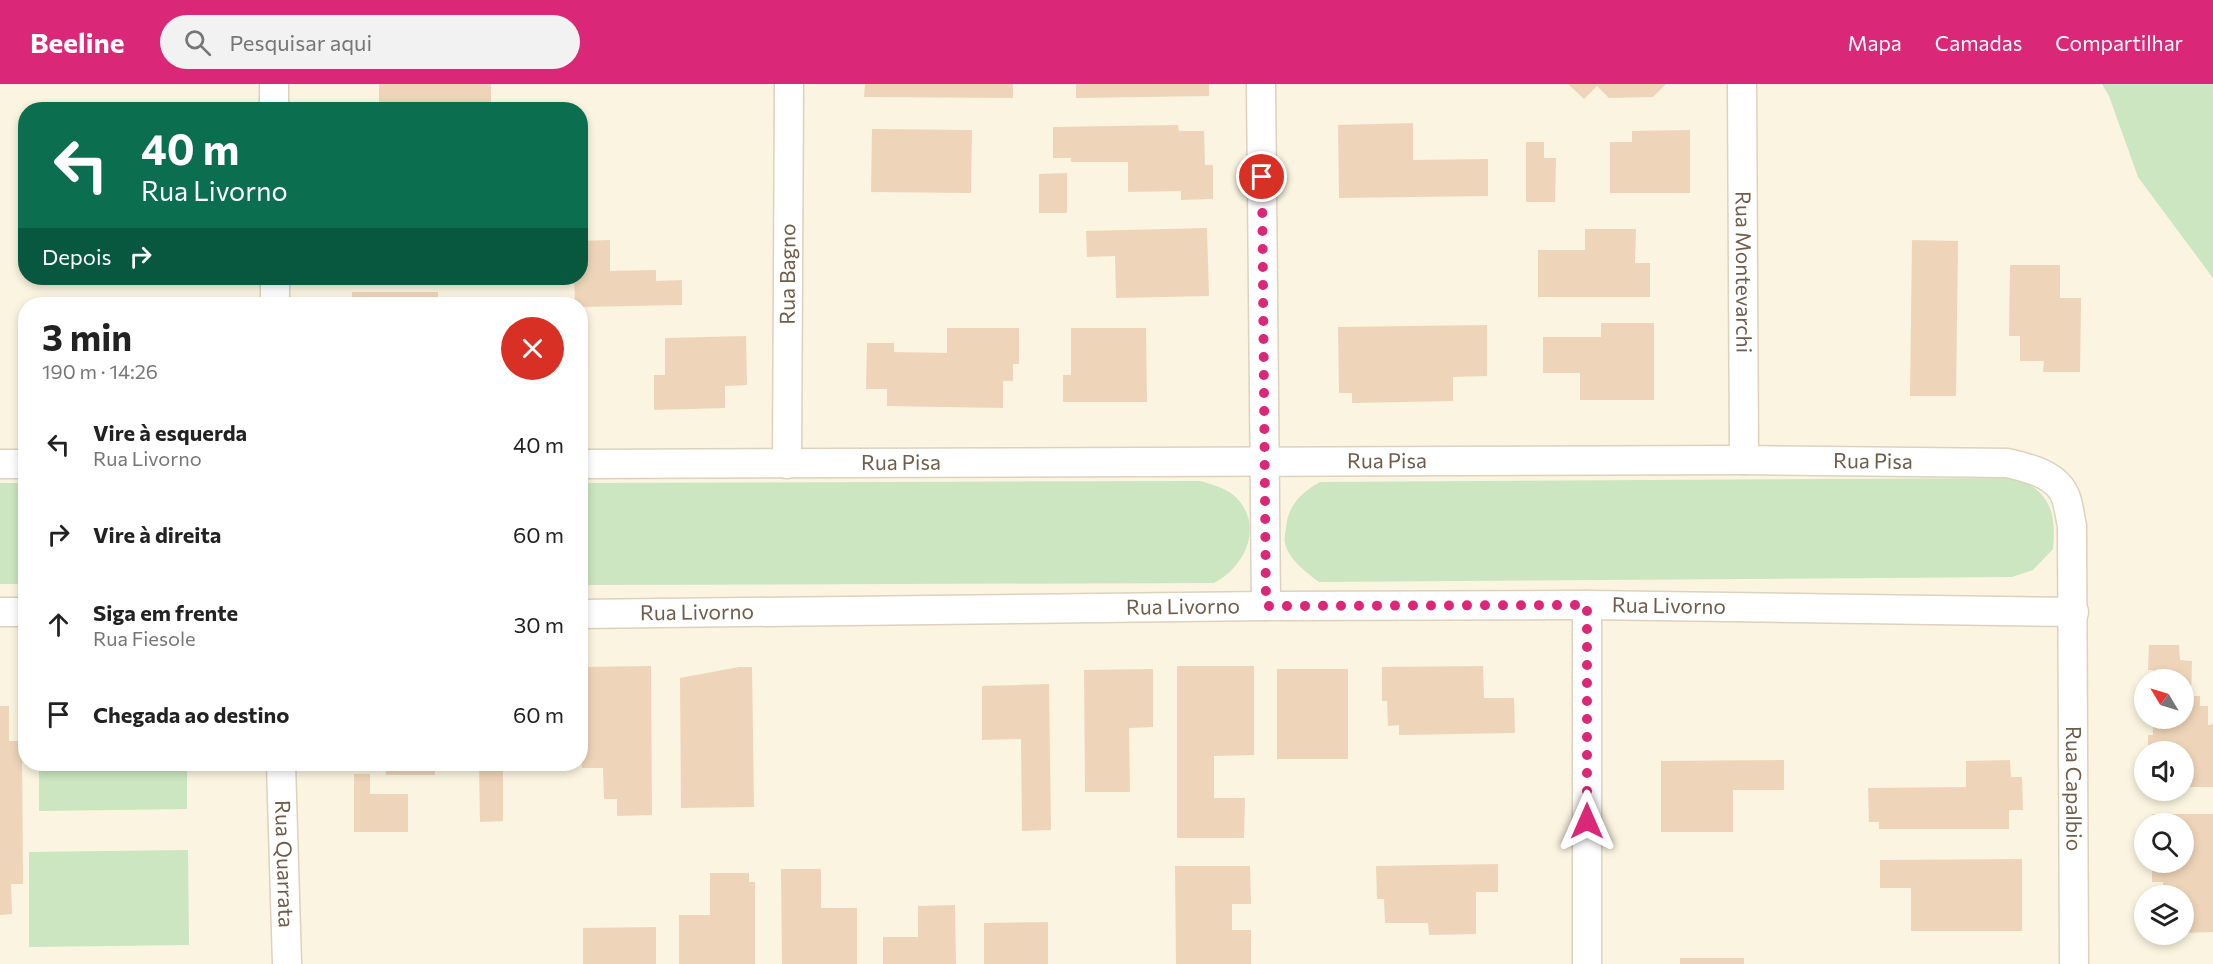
<!DOCTYPE html>
<html lang="pt">
<head>
<meta charset="utf-8">
<style>
  :root { --surface:#fff; --page:#f2f2f2; --text:#222; --muted:#767676; --accent:#db2777 }
  body { margin:0; font-family:Commissioner,sans-serif; background:var(--page); color:var(--text); height:100vh; display:flex; flex-direction:column; font-size:22px; white-space:nowrap }
  * { box-sizing:border-box; margin:0 }
  p { font-size:20px; color:var(--muted) }
  .icon { flex:none; width:33px; height:33px; fill:none; stroke:currentColor; stroke-width:2; stroke-linecap:round; stroke-linejoin:round }
  .map { position:relative; flex:1; overflow:hidden }
  .sheet { position:absolute; left:18px; top:213px; width:570px; height:474px; display:flex; flex-direction:column; background:var(--surface); border-radius:24px; box-shadow:0 3px 9px #0003 }
  .sheet>* { flex:none }
  .banner { position:absolute; left:18px; top:18px; width:570px; height:183px; border-radius:24px; box-shadow:0 3px 9px #0003; background:#0b6e4f; color:#fff; overflow:hidden }
  .needle { width:39px; rotate:308deg }
  .buttons { position:absolute; left:2134px; top:585px; display:grid; gap:12px }
  .buttons a { display:grid; place-items:center; width:60px; height:60px; border-radius:50%; background:var(--surface); box-shadow:0 3px 9px #0003; font-size:30px }
  .pin { position:absolute; display:grid; place-items:center; width:51px; height:51px; color:#fff; margin:-26px; border:3px solid #fff; border-radius:50%; box-shadow:0 2px 6px #0007 }
  .me { position:absolute; width:66px; margin:-33px; rotate:0deg; stroke-linejoin:round; filter:drop-shadow(0 0 4px #0008) }
  .turn { display:flex; align-items:center; gap:21px; height:126px; padding:0 24px; font-size:27px }
  .turn .icon { width:78px; height:78px; stroke-width:2.5 }
  .turn b { display:block; font-size:42px; line-height:51px }
  .then { display:flex; align-items:center; height:57px; padding:0 24px; background:#0003; gap:12px; font-size:22px }
  .round { display:grid; place-items:center; flex:none; width:63px; height:63px; border-radius:32px; background:var(--page) }
  .overview { display:flex; align-items:center; justify-content:space-between; height:102px; padding:0 24px }
  h1 { font-size:36px; font-weight:700; line-height:45px }
  ul { padding:0; list-style:none }
  li { display:flex; align-items:center; gap:18px; height:90px; padding:0 24px }
  li div { flex:1 }
  li b { display:block; font-size:22px }
  li em { font-style:normal }
  header { display:flex; align-items:center; gap:36px; box-sizing:border-box; height:84px; padding:0 30px; background:var(--accent); color:#fff }
  header strong { font-size:28px }
  nav { display:flex; gap:33px; margin-inline-start:auto; font-size:21px }
  .search { width:420px; height:54px; background:var(--page); display:flex; align-items:center; gap:15px; box-sizing:border-box; padding:0 21px; border-radius:33px; color:var(--muted); font-size:22px }
  .map>svg:first-child { display:block }
  .green { fill:#cbe6c0 }
  .building { fill:#eed5b9 }
  .lines { fill:none; stroke-linecap:round; stroke-linejoin:round }
  .minor-casing { stroke:#ded1bd; stroke-width:31 }
  .minor { stroke:#fff; stroke-width:28 }
  .route { stroke:#db2777; stroke-width:10; stroke-dasharray:0 18 }
  .labels { text-anchor:middle; stroke-width:5; stroke-linejoin:round; paint-order:stroke }
  .street-label { font-size:21px; fill:#6f5c49; stroke:#fef8e6 }
</style>
</head>
<body>
<header>
<strong>Beeline</strong>
<div class="search"><svg class="icon" aria-label="search" viewBox="0 0 24 24"><circle cx="10" cy="10" r="6"/><path d="M15 15l6 6"/></svg>Pesquisar aqui</div>
<nav><a>Mapa</a><a>Camadas</a><a>Compartilhar</a></nav>
</header>
<div class="map">
<svg width="2213" height="880" viewBox="0 0 2213 880">
  <rect width="100%" height="100%" fill="#faf4e0"/>
  <path class="green" d="M2102,0H2213V194L2138,93L2109,12Z
    M2017,394C2052,410 2056,430 2053,465L2033,486L2012,493L1319,498C1307,489 1288,475 1285,459C1284,455 1285,449 1286,445C1287,422 1301,409 1320,398Z
    M1200,397C1214,401 1231,405 1240,418C1263,447 1242,485 1214,499L581,501V399Z
    M0,399H25V500H0Z
    M39,680H187V725L39,727Z
    M188,766L189,861L29,863V768Z"/>
  <path class="building" d="M379,0H491V26H379Z
    M865,0H1013V14L864,13Z
    M1076,0H1209V12L1076,14Z
    M1568,0H1666L1653,13L1609,14L1597,2L1584,15Z
    M1413,39V76L1488,75V112L1339,114L1338,41Z
    M1178,41L1179,47H1204L1205,81H1213V115L1181,116V107L1128,108V78H1071V74H1053V43Z
    M872,45L972,46L971,109L871,108Z
    M1690,46V109H1610V58H1632V47Z
    M1526,58H1544V74H1556L1555,118H1526Z
    M1067,89V129H1039V90Z
    M1207,144L1209,212L1116,214L1115,172L1087,173L1086,147Z
    M1585,145H1636L1635,179H1650V213H1538V166H1585Z
    M610,156V187L656,186V197L682,196V221L580,223V220H575L574,194H580V157Z
    M1912,156L1958,157L1956,312H1910Z
    M2010,181H2060V214H2081L2080,288H2043L2044,277H2020V252H2009Z
    M352,208H438V220H352Z
    M1601,239H1654V316H1580V289H1543V253H1601Z
    M1487,241V292L1453,293V317L1352,319V309H1339L1338,243Z
    M947,244H1019V280H1013V297H1003V324L887,322V305H866L867,259H894V268L947,269Z
    M1071,244H1146L1147,318H1063V291H1071Z
    M746,252L747,301L725,302V324L654,326V291H665V254Z
    M2149,561H2179L2180,576L2192,577L2191,612H2200V622H2208V641L2213,640V703H2184V668H2148V651H2153V634H2184V596H2153V586H2148Z
    M651,582L652,731L617,732V715H604L603,684H582L580,583Z
    M1177,582H1254V671L1214,672V714H1245L1244,754H1177Z
    M1483,582L1484,614H1514L1515,649L1399,651V641L1388,642L1387,617H1382V583Z
    M739,583H752L754,723L681,724L680,594Z
    M1153,585V643L1129,644L1130,708H1085L1084,586Z
    M1277,585H1348V675H1277Z
    M1049,600L1051,746L1022,747L1021,655L982,656V602Z
    M0,622H9V657H22L23,800H11L12,830L0,831Z
    M1784,676V706H1733V748H1661V677Z
    M2010,676L2011,693H2022L2023,726H2009V745H1879V738H1869L1868,704L1966,703V677Z
    M386,680H435V691H386Z
    M479,680H503V737L480,738Z
    M354,690H370V710H408V748H354Z
    M2152,730H2213V848L2185,849L2184,812H2163V798H2152V778H2184V740H2152Z
    M2022,775V847H1911V804H1880V776Z
    M1498,780V808H1476V850L1429,851L1428,839H1385L1384,815H1377L1376,782Z
    M1175,782H1250L1251,820H1232V846H1251V880H1176Z
    M781,785H821V824H857V880H782Z
    M710,789H749V798H755V880H679V831H710Z
    M955,821L956,880H883V853H918V822Z
    M1048,838V880H984V839Z
    M656,843V880H583V844Z
    M1680,874H1744V880H1680Z"/>
  <g class="lines">
    <g class="minor-casing">
      <g id="minor">
        <path d="M1261,0L1266,522"/>
        <path id="s1" d="M1742,0L1744,376"/>
        <path d="M274,26V0"/>
        <path d="M275,194V220"/>
        <path d="M0,380H26"/>
        <path id="s2" d="M580,380L1744,376L2007,379C2028,384 2058,390 2066,414C2069,423 2070,433 2072,442L2074,880"/>
        <path id="s3" d="M787,380L789,0"/>
        <path d="M0,528H26"/>
        <path id="s4" d="M580,530L1266,522L1587,521L2074,528"/>
        <path id="s5" d="M281,680L287,880"/>
        <path d="M1587,880V521"/>
      </g>
    </g>
    <use href="#minor" class="minor"/>
  </g>
  <g class="lines">
    <path class="route" d="M1262,93L1266,522L1587,521V737"/>
  </g>
  <g class="labels">
    <g class="street-label">
      <text dy="7" stroke="none"><textPath href="#s1" startOffset="188">Rua Montevarchi</textPath></text>
      <text dy="7" stroke="none"><textPath href="#s3" startOffset="190">Rua Bagno</textPath></text>
      <text dy="7" stroke="none"><textPath href="#s2" startOffset="1293">Rua Pisa</textPath></text>
      <text dy="7" stroke="none"><textPath href="#s2" startOffset="807">Rua Pisa</textPath></text>
      <text dy="7" stroke="none"><textPath href="#s2" startOffset="321">Rua Pisa</textPath></text>
      <text dy="7" stroke="none"><textPath href="#s4" startOffset="1089">Rua Livorno</textPath></text>
      <text dy="7" stroke="none"><textPath href="#s4" startOffset="603">Rua Livorno</textPath></text>
      <text dy="7" stroke="none"><textPath href="#s4" startOffset="117">Rua Livorno</textPath></text>
      <text dy="7" stroke="none"><textPath href="#s2" startOffset="1790">Rua Capalbio</textPath></text>
      <text dy="7" stroke="none"><textPath href="#s5" startOffset="100">Rua Quarrata</textPath></text>
    </g>
  </g>
</svg>
<div class="buttons">
<a><svg class="needle" viewBox="-14 -14 28 28"><path d="M0-13l5 13h-10z" fill="#e53935"/><path d="M0 13l5-13h-10z" fill="#767676"/></svg></a>
<a><svg class="icon" aria-label="sound" viewBox="0 0 24 24"><path d="M4 9h4l5-4v14l-5-4H4zM17 9q2 3 0 6"/></svg></a>
<a><svg class="icon" aria-label="search" viewBox="0 0 24 24"><circle cx="10" cy="10" r="6"/><path d="M15 15l6 6"/></svg></a>
<a><svg class="icon" aria-label="layers" viewBox="0 0 24 24"><path d="M12 4l9 5-9 5-9-5zM3 14l9 5 9-5"/></svg></a>
</div>
<div class="pin" style="left:1262px;top:93px;background:#d93025"><svg class="icon" aria-label="arrive" viewBox="0 0 24 24"><path d="M6 21V4h12l-3 4 3 4H6"/></svg></div>
<svg class="me" style="left:1587px;top:737px" viewBox="-20 -20 40 40"><path d="M0-17L14 15 0 8-14 15z" fill="#db2777" stroke="#fff" stroke-width="4"/></svg>
<div class="banner">
<div class="turn"><svg class="icon" aria-label="left" viewBox="0 0 24 24"><path d="M17 20v-9H6M10 6l-5 5 5 5"/></svg><div><b>40 m</b>Rua Livorno</div></div>
<div class="then">Depois<svg class="icon" aria-label="right" viewBox="0 0 24 24"><path d="M7 20v-9h11M14 6l5 5-5 5"/></svg></div>
</div>
<section class="sheet">
<div class="overview"><div><h1>3 min</h1><p>190 m · 14:26</p></div><a class="round" style="background:#d93025;color:#fff"><svg class="icon" aria-label="close" viewBox="0 0 24 24"><path d="M6 6l12 12M18 6L6 18"/></svg></a></div>
<ul>
<li><svg class="icon" aria-label="left" viewBox="0 0 24 24"><path d="M17 20v-9H6M10 6l-5 5 5 5"/></svg><div><b>Vire à esquerda</b><p>Rua Livorno</p></div><em>40 m</em></li>
<li><svg class="icon" aria-label="right" viewBox="0 0 24 24"><path d="M7 20v-9h11M14 6l5 5-5 5"/></svg><div><b>Vire à direita</b></div><em>60 m</em></li>
<li><svg class="icon" aria-label="ahead" viewBox="0 0 24 24"><path d="M12 20V5M6 11l6-6 6 6"/></svg><div><b>Siga em frente</b><p>Rua Fiesole</p></div><em>30 m</em></li>
<li><svg class="icon" aria-label="arrive" viewBox="0 0 24 24"><path d="M6 21V4h12l-3 4 3 4H6"/></svg><div><b>Chegada ao destino</b></div><em>60 m</em></li>
</ul>
</section>
</div>
</body>
</html>
